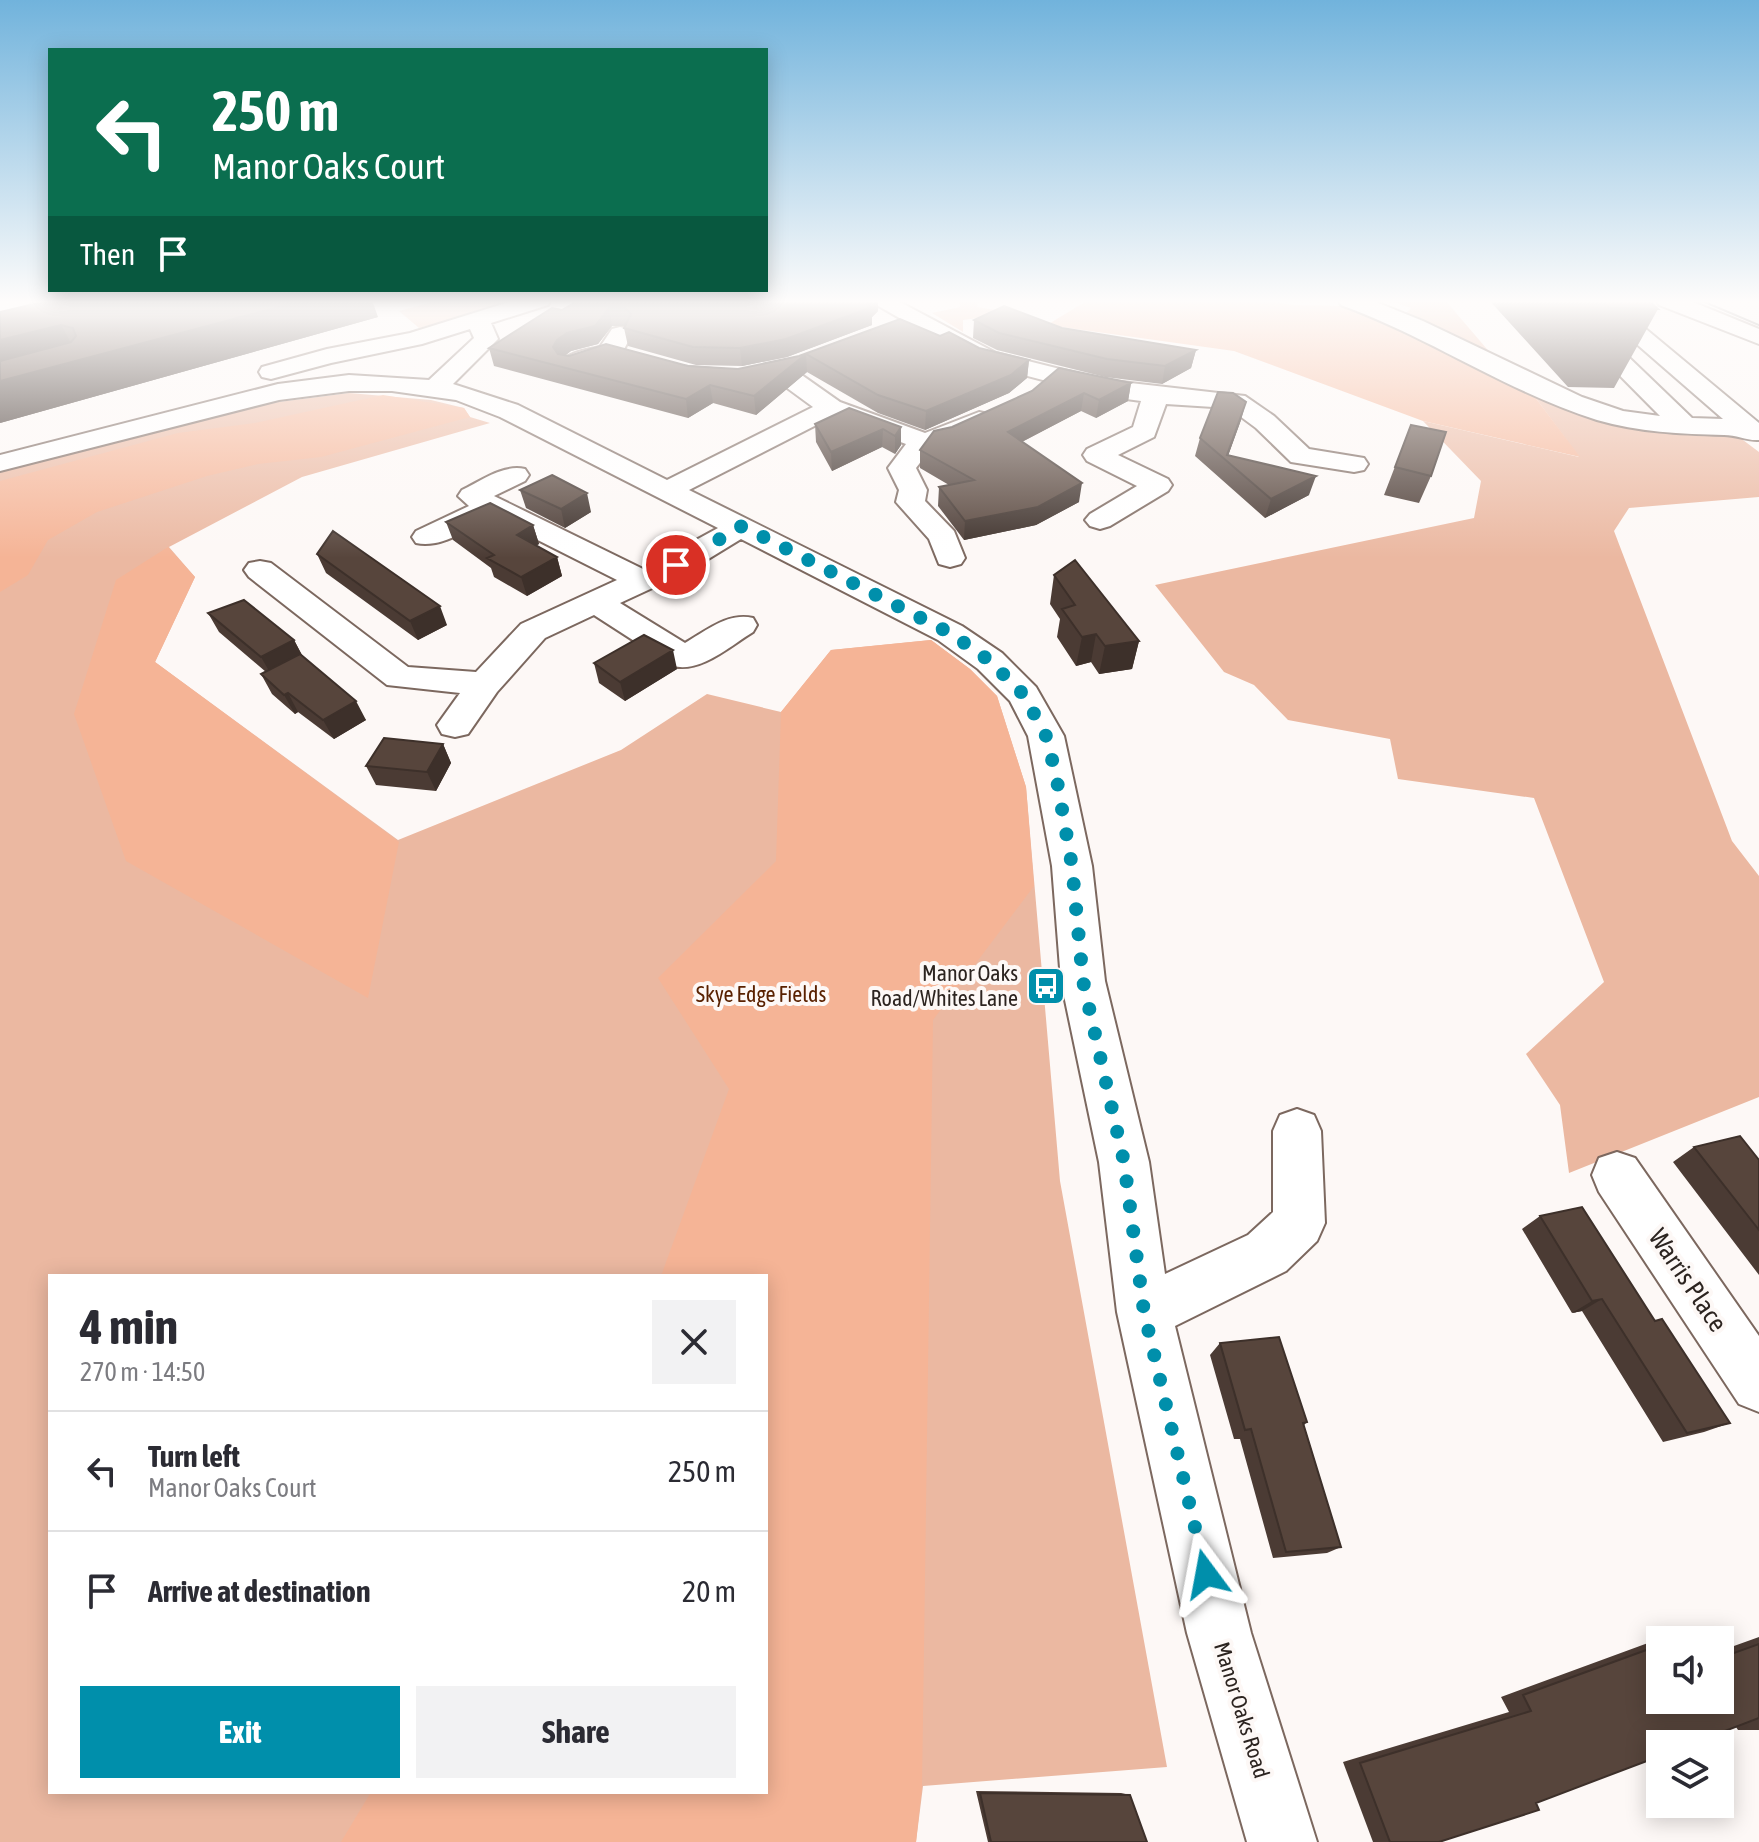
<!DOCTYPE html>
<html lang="en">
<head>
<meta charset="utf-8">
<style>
  :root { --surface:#fff; --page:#f2f2f3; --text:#2b2b33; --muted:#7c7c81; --line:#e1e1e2; --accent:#008fab }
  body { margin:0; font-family:"Asap Condensed",sans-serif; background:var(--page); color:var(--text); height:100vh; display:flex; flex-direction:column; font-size:30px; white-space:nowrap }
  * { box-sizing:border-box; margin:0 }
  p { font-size:26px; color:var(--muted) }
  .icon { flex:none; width:44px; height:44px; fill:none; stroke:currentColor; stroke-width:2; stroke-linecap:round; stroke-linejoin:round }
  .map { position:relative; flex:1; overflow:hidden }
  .details { position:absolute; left:48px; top:1274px; width:720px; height:520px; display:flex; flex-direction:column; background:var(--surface); border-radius:0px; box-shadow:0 4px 20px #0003 }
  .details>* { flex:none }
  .guide { position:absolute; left:48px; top:48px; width:720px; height:244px; border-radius:0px; box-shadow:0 4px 20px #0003; background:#0b6e4f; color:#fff; overflow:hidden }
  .tools { position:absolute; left:1646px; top:1626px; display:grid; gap:16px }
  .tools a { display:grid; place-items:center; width:88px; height:88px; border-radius:0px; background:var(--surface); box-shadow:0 4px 20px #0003; font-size:40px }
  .pin { position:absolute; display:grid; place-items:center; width:68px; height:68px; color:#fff; margin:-34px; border:4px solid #fff; border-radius:50%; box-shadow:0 2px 8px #0007 }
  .me { position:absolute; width:88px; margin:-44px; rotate:347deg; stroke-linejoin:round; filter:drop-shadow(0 0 6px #0008) }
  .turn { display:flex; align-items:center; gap:28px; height:168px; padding:0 32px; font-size:36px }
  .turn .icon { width:104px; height:104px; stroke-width:2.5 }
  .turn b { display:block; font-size:56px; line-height:68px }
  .then { display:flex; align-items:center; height:76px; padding:0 32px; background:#0003; gap:16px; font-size:30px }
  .round { display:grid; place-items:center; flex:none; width:84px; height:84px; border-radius:0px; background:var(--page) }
  .head { display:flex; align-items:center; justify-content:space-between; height:136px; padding:0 32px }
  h1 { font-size:48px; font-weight:700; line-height:60px }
  .action { display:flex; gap:16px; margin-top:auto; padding:16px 32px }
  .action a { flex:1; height:92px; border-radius:0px; background:var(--accent); color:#fff; font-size:32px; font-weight:700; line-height:92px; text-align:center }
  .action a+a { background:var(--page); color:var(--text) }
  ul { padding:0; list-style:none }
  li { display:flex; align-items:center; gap:24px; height:120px; padding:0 32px; border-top:2px solid var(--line) }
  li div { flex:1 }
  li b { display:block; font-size:30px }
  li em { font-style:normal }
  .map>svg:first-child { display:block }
  .green { fill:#ebb8a1; fill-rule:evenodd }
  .forest { fill:#f5b496 }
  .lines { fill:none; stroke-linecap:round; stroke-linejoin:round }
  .minor-casing { stroke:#7c685f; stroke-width:4 }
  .major-casing { stroke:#7c685f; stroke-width:4 }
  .minor { fill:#fff; fill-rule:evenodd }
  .major { fill:#fff; fill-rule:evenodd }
  .tram { stroke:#554e4a; stroke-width:2 }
  .wall { fill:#4b3b34 }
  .shaded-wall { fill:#3d302a }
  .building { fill:#57453c; stroke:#3d302a; stroke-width:2 }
  .route { stroke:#008fab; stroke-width:14; stroke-dasharray:0 25.2 }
  .labels { text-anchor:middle; stroke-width:8; stroke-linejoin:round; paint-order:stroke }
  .poi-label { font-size:22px; fill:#2c2420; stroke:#fdf8f6; text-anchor:end }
  .park-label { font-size:22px; fill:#592100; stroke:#fdf8f6 }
  .street-label { font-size:22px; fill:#2c2420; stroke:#fdf8f6 }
  .near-street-label { font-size:26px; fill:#2c2420; stroke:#fdf8f6 }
</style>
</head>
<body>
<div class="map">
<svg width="1759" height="1842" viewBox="0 0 1759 1842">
  <rect width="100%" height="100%" fill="#fdf8f6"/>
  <path class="green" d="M439,300H508L511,302L419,328L399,311Z
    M959,300H988L978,302L977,307L1014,313L963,320V332L932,313L960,307Z
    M1388,300H1445L1492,355L1405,314L1411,308Z
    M349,393L431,400L464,408L470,417L490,423L302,477L169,547L195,577L155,662L398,840L621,750L707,694L781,712L831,650L931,640L970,669L997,696L1026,787L1060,1181L1167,1767L923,1786L916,1842H0V472L263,404ZM50,1276H766V1792H50Z
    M1535,397L1628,428L1735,434L1759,452V497L1629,508L1614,531L1732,841L1759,876V1097L1569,1173L1560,1105L1526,1054L1604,982L1534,798L1398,779L1390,739L1288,720L1254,685L1224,672L1155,585L1474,518L1481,481L1423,421L1579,457Z"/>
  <path class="forest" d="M1088,300H1262L1293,305L1350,306L1429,340L1535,397L1580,457L1423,421L1234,351L1047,325Z
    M383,395L464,408L470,417L321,457L258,464L207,476L97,512L48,540L28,575L0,592V481L178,433L255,423Z
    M168,547L195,577L155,662L399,842L368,998L126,861L74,714L116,580Z
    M931,640L970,669L997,696L1026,787L1034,886L933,1020L922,1786L916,1842H341L371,1792H766V1276H661L729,1089L658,978L776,861L781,712L831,650Z"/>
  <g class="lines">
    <g class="minor-casing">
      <path id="minor" d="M516,300H551L548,305L491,323L498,339L453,384L518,405L667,480L813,407L768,374L765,369L768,364H786L840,402L925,433L979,412L988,414L992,420L988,426L950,443L932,447L916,468L927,490L925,501L954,531L965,558L961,564L950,567L939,564L929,539L896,502L899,490L888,468L906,444L832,417L689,490L962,626L1002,653L1036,687L1064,736L1092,866L1105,981L1149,1162L1165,1274L1248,1235L1273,1212V1131L1280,1115L1297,1109L1314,1115L1321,1131L1325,1223L1317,1241L1286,1271L1175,1326L1251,1633L1317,1842H1247L1187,1633L1117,1312L1099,1162L1061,981L1052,866L1028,736L1010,701L978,669L938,640L741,539L687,572L620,603L685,643C706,631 728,612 753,618L757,625L753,632C730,646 701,673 673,666L594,615L545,638L497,692L468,734L455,737L442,734L437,725L460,693L387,685L249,577L244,570L249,563L260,561L271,563L408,667L476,672L521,624L617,580L492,517C470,528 441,549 416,543L412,537L416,531L469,506L458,496L462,490C481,481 503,464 525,469L529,475L525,481L494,496L643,569L718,528L500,417L456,400L392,391H349L279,400L0,471V455L278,384L349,375L429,380L474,338L470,329L422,344L331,363L271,379L262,377L259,372L262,367L327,349L410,333Z
        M868,300H896L996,353L1104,380L1245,396L1274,416L1309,449L1364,458L1368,464L1364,470L1354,472L1291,462L1256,428L1229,408L1166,404L1154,437L1118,455L1168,479L1172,485L1168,491L1110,526L1100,529L1090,526L1085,520L1090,514L1137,486L1087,461L1083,455L1087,449L1133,427L1141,401L1104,396L978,363Z
        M1338,300H1371L1423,321L1582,397L1623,411L1660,416L1545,300H1569L1692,418L1723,419L1586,300H1611L1759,423V440C1747,441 1737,435 1724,435C1681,434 1638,432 1597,420C1508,392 1429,337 1341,305Z
        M1656,300H1688L1759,329V344L1659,305Z
        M620,327L628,329L632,334L620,357L572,371L563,369L560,364C568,352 586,350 600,347L612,329Z
        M1617,1152L1635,1158L1759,1336V1412L1739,1404L1599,1192L1592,1175L1599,1158Z"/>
    </g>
    <g class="major-casing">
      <path id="major" d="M0,300H32L28,305L0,312Z"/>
    </g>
    <use href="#minor" class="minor"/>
    <use href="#major" class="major"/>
    <path class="tram" d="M1700,300L1759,325"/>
  </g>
  <path class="wall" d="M51,300L378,317L0,423Z
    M1489,300H1648L1658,309L1614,388L1568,387Z
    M632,302L878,311L872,317V325L787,357L742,366L696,365L628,346L624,328L626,326H612L598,344L571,351L566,355L738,369L799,356L940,336L979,348L1029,360L1027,378L1009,393L925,430L878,413L807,372L756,415L713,403L688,418L494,366L489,348L562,310Z
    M974,320L1062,328L1196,350L1191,368L1162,384L1105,377L997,350L973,338Z
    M1131,383L1128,401L1096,418L1081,411L1022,442L1079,502L1036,525L964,540L938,506L939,487L949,485L920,468V450L952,427L1032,391Z
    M1241,420L1228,456L1309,495L1265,518L1195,456L1200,438Z
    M815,424L901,427V445L895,454L882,447L832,471L816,442Z
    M1411,425L1431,476L1419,503L1384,495Z
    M520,490L591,512L565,528L526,508Z
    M446,522L533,525L539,544L536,545L557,557L562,576L527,596L494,577L491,568L453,540Z
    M317,554L447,625L418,640L326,573Z
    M1054,575L1139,641L1132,669L1099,674L1091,662L1076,666L1057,637L1060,619L1050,604Z
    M208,613L294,640L303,657L366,720L334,739L298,712L295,714L272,694L261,674L266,672L219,632Z
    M594,663L677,669L625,701L599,683Z
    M443,744L451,763L436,791L376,785L366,766Z
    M1694,1147L1759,1160V1275L1673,1162Z
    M1540,1216L1655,1321L1730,1423L1704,1432L1663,1442L1582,1311L1572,1313L1522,1229Z
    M1220,1343L1307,1422L1304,1425L1341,1547L1327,1553L1273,1558L1240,1439H1234L1210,1355Z
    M1759,1637V1730H1738L1736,1727L1536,1803L1439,1842H1373L1343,1762L1509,1712L1501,1697L1648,1643L1660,1642V1700H1720V1651Z
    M976,1791L1121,1793L1130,1795L1147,1842H988Z"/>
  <path class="shaded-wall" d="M305,300H372L378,317L0,423V381Z
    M871,300H878V311L872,317V325L787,357L742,366L740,348L867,305Z
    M609,308L612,326L598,344L571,351L561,358L553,347L557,340Z
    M61,325L80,359L0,380V340Z
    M1196,350L1191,368L1162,384L1165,366Z
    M806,354L807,372L756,415L754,396Z
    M1029,360L1027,378L1009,393L925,430L926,411Z
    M1131,383L1128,401L1096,418L1099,400Z
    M710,385L713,403L688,418L686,399Z
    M1084,393L1081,411L1006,450L1008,432Z
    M1246,402L1241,420L1226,461L1225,460Z
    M901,427V445L895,454V436Z
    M883,429L882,447L832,471L831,452Z
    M1316,476L1309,495L1265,518L1271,499Z
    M1082,483L1079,502L1036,525L964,540L965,521Z
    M587,493L591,512L565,528L561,509Z
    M533,525L539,544L523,554L517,535Z
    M557,557L562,576L527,596L521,577Z
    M440,606L447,625L418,640L410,621Z
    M1096,634L1091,662L1076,666L1082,637Z
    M294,640L304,659L272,676L261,657Z
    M1139,641L1132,669L1099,674L1105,646Z
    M673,650L677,669L625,701L620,682Z
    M288,693L298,712L295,714L284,695Z
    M356,701L366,720L334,739L323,720Z
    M443,744L451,763L436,791L427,772Z
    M1602,1299L1582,1311L1572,1313L1592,1301Z"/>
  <path class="building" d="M51,300H305L0,381V361L71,342L76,336L73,328L61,325L0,340V312Z
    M579,300H627L632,302L634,300H871L867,305L872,307L786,339L740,348L693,347L624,328L631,314L625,308H609L595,326L567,333L557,340L553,347L558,354L569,356L606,344L688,366L738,369L799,356L900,319L940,336L949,332L979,348L1029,360L1011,375L926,411L878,395L806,354L754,396L710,385L686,399L489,348L552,308L562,310Z
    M1601,300H1648L1658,309L1609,308Z
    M1004,306L1062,328L1196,350L1165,366L1107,359L999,333L974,320Z
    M1059,368L1131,383L1099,400L1084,393L1008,432L1082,483L1038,507L965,521L939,487L974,480L920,450L934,431L952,427L1032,391Z
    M1218,392L1233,393L1246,402L1227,455L1316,476L1271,499L1200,438Z
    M849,408L901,427L895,436L883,429L831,452L815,424Z
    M1411,425L1446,432L1431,476L1395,467Z
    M552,475L587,493L561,509L520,490Z
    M490,503L533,525L517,535L557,557L521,577L487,558L494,555L446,522Z
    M333,531L440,606L410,621L317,554Z
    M1075,560L1139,641L1105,646L1096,634L1082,637L1062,609L1075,605L1054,575Z
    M244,600L294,640L261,657L208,613Z
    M644,635L673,650L620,682L594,663Z
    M300,654L356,701L323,720L288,693L284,695L261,674Z
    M384,738L443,744L427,772L366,766Z
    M1740,1136L1759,1160V1230L1694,1147Z
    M1582,1207L1655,1321L1662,1319L1730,1423L1687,1433L1602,1299L1592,1301L1540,1216Z
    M1279,1337L1307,1422L1303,1423L1341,1547L1286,1552L1251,1429L1245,1430L1220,1343Z
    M1759,1644V1718L1691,1744H1660V1756L1536,1803L1539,1810L1439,1842H1390L1360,1763L1531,1711L1523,1695L1660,1645V1700H1720V1658Z
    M980,1793L1130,1795L1147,1842H991Z"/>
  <linearGradient id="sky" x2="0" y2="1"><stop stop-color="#71b3dc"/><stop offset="0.54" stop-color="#fefcfb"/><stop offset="1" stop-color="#fefcfb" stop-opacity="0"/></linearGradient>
  <rect width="1759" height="558" fill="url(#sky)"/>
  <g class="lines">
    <path class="route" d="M676,565L742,526L950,633L990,661L1024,695L1046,736L1056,775L1072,866L1083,981L1124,1162L1144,1312L1206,1574"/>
  </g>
  <defs>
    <g id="bus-square" transform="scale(2)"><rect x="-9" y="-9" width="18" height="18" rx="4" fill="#008fab" stroke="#fdf8f6"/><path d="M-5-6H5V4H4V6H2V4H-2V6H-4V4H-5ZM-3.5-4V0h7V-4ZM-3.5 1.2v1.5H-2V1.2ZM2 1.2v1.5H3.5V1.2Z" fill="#fff"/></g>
  </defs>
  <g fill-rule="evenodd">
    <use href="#bus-square" x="1046" y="986"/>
  </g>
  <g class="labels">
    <g class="poi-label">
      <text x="1018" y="981">Manor Oaks<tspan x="1018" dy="25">Road/Whites Lane</tspan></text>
    </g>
    <g class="park-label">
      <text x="761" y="1002">Skye Edge Fields</text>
    </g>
    <g class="street-label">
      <text transform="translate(1242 1710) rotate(73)" y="8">Manor Oaks Road</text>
    </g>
    <g class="near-street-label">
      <text transform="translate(1688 1280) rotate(56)" y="9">Warris Place</text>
    </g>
  </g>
</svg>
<div class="tools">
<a><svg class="icon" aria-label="sound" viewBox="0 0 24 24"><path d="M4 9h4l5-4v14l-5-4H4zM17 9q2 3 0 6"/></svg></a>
<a><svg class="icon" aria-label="layers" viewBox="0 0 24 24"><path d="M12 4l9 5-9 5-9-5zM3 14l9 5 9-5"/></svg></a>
</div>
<div class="pin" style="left:676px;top:565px;background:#d93025"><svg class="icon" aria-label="arrive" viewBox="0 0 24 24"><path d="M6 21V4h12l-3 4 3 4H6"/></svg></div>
<svg class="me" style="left:1206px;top:1574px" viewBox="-20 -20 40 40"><path d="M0-17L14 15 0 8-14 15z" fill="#008fab" stroke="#fff" stroke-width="4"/></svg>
<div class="guide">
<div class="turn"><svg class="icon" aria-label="left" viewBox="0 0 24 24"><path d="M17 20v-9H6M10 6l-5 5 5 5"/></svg><div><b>250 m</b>Manor Oaks Court</div></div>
<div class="then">Then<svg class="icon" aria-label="arrive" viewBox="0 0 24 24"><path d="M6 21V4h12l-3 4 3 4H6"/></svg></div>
</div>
<section class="details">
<div class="head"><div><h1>4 min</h1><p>270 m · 14:50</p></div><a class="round"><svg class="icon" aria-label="close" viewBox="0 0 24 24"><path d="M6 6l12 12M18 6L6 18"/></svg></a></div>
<ul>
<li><svg class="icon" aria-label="left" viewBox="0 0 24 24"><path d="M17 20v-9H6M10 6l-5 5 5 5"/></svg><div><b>Turn left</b><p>Manor Oaks Court</p></div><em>250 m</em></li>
<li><svg class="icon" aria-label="arrive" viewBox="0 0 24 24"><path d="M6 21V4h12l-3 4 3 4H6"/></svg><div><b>Arrive at destination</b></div><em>20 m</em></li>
</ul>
<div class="action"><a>Exit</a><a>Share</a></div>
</section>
</div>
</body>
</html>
